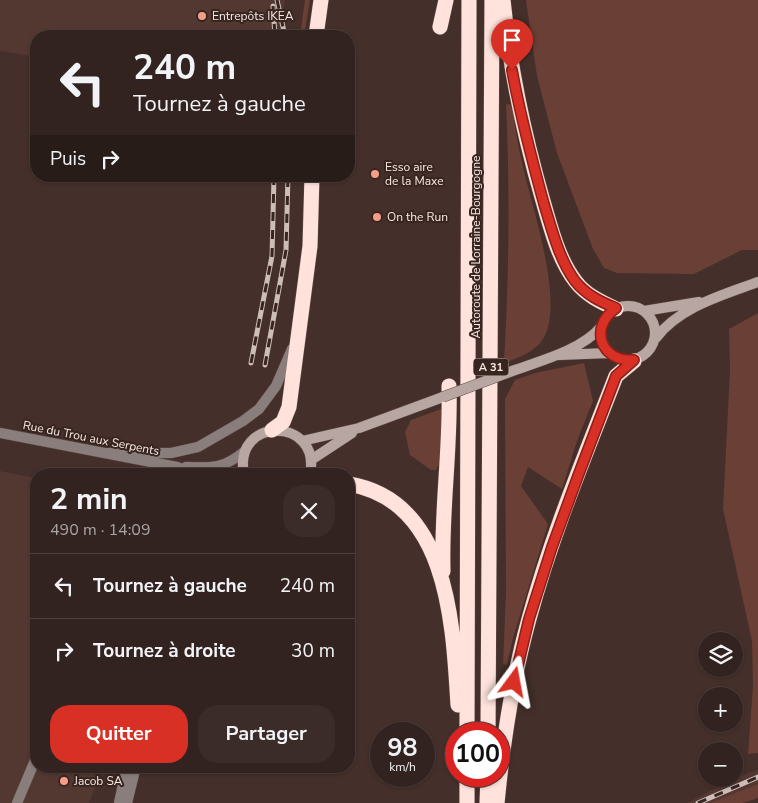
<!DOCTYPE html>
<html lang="fr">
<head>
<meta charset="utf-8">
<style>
  :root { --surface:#332320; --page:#3b2b29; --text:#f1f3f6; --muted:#a9a4a5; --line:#4e403e; --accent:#d93025 }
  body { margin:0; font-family:"Nunito Sans",sans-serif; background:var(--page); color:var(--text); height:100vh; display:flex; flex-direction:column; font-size:19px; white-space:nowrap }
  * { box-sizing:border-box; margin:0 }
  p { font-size:16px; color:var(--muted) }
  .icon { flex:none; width:28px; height:28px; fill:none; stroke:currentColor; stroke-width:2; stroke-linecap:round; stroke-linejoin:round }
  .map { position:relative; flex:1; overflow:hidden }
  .sheet { position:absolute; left:30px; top:468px; width:325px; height:305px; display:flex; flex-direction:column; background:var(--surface); border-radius:20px; box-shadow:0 1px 4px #0004,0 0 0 1px var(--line) }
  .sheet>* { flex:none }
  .banner { position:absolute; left:30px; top:30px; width:325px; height:152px; border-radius:20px; box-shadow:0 1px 4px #0004,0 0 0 1px var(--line); background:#332320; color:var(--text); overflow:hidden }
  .controls { position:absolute; left:698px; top:632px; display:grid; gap:10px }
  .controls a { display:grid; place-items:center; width:45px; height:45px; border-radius:50%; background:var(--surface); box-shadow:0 1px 4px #0004,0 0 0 1px var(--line); font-size:25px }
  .speed { position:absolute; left:370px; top:722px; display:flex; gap:10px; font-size:25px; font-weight:700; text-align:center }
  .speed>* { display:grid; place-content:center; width:65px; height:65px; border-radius:50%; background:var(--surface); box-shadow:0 1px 4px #0004,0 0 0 1px var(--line); line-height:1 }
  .speed small { font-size:12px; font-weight:400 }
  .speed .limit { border:8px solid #d22; background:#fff; color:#111 }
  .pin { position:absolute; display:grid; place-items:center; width:42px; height:42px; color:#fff; margin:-51px -21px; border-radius:50% 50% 50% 0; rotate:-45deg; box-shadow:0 0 5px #0007 }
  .pin .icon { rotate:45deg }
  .me { position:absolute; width:55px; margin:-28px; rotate:13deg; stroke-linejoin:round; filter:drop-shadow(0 0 4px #0008) }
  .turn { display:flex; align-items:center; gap:18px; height:105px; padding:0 20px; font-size:22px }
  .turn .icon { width:65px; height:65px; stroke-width:2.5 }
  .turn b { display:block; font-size:35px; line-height:42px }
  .then { display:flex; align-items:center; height:48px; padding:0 20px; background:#0003; gap:10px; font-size:19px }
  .round { display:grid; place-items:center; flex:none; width:52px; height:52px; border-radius:20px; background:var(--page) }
  .overview { display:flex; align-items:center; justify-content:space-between; height:85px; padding:0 20px }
  h1 { font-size:30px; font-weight:700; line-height:38px }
  .action { display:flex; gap:10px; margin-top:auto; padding:10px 20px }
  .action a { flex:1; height:58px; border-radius:20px; background:var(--accent); color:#fff; font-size:20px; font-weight:700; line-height:58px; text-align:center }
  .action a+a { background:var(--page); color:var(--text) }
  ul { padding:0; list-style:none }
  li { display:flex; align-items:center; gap:15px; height:65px; padding:0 20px; border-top:1px solid var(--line) }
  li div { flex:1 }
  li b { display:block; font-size:19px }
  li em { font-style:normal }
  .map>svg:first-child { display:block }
  .built { fill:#533831 }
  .green { fill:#6a3f35 }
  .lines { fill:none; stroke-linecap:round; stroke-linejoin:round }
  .minor-casing { stroke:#614d48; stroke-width:11 }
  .tertiary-casing { stroke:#614d48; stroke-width:11 }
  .secondary-casing { stroke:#614d48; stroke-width:11 }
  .motorway-casing { stroke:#614d48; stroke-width:16 }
  .minor { stroke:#897e7b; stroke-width:10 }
  .tertiary { stroke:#897e7b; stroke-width:10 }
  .secondary { stroke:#b8a6a2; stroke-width:10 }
  .motorway { stroke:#fee2db; stroke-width:15 }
  .rail-casing { stroke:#cdbdb9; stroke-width:5 }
  .rail { stroke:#392520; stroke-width:3; stroke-dasharray:9; stroke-linecap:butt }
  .secondary-bridge-casing { stroke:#614d48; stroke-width:11; stroke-linecap:butt }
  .secondary-bridge { stroke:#b8a6a2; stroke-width:10 }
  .route-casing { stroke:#8d1f18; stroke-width:12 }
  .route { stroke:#d93025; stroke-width:9 }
  .poi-dot { fill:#f49e89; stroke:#392520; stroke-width:2 }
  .labels { text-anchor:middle; stroke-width:4; stroke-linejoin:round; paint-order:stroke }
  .shield { fill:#392520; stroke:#beaeaa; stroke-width:1 }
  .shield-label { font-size:11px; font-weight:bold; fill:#f7e9e5 }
  .poi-label { font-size:12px; fill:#f7e9e5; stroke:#392520; text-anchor:start }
  .street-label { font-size:12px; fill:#f7e9e5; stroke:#392520 }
</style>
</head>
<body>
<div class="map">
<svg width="758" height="803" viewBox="0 0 758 803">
  <rect width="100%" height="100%" fill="#442f2a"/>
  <path class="built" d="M0,0H285L278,36H36V57L0,51Z
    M0,471L36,478V766H104L89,803H0Z
    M758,770V784L710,803H687L735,778Z"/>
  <path class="green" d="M305,0H310L304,36H300Z
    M526,0H758V250H742L694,274L617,273L604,268L593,249L557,153L537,76Z
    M506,104L512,105C515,124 517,143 522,162C530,202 568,308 541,342C532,353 518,358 504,363C509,276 510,191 506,104Z
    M758,313V753L748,754L753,686L752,641L723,509L730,370L729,329Z
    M584,363L593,401L577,441L562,489L528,467L521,486L548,524L513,638L507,665L503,664L506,593L505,399L515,380L535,373Z
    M444,408L443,456L436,470H431L410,455L405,432L411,420Z
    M758,784V798L743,803H710Z"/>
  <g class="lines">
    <g class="minor-casing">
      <path id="minor" d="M17,803L36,758"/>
    </g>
    <g class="tertiary-casing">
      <path id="tertiary" d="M0,433L177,467L195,474
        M104,453H171L198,447L243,421L259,409L276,386L292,349
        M186,467C213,468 223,469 245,451
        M119,803L127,766
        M127,803L136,766"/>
    </g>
    <g class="secondary-casing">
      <path id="secondary" d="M601 333a27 27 0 1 1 54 0a27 27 0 1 1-54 0Z
        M644,311L699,302
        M656,338C679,307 723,295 758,282
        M559,355L609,353
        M515,370C543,360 581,350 601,327
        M302,441L359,428L443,397
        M311,460L352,433
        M244,474C232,416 322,417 310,474"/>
    </g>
    <g class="motorway-casing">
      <path id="motorway" d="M503,0C510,69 524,135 543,201C551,228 558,259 576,282C586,295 601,302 616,309
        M440,27L446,0
        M316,36L321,0
        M272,430L283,422L289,407L310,246L312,176
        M349,484C449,501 453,625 458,705
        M443,571C441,509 451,448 449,386
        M467,734L469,0
        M488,734L492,0
        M467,776V803
        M487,803L488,776
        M497,803C503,741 512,680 529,619C551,537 585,456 616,376L634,361"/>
    </g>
    <use href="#minor" class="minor"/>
    <use href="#tertiary" class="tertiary"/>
    <use href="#secondary" class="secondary"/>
    <use href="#motorway" class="motorway"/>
    <g class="rail-casing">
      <path id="rail" d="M277,0L285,36
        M273,6L275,36
        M251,363L272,256L274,176
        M265,365L286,250L288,176
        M698,803L758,777"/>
    </g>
    <use href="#rail" class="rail"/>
    <g class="secondary-bridge-casing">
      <path id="secondary-bridge" d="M443,397L515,370"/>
    </g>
    <use href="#secondary-bridge" class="secondary-bridge"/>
  </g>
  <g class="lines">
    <g class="route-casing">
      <path id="route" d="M512,70C520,115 532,160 544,204C552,230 559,259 575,281C586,295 601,302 616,308C588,328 601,362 634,360L616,376L578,476L552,547L529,619L514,682"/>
    </g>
    <use href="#route" class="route"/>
  </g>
  <g class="poi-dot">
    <circle cx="202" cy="16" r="5"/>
    <circle cx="375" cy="174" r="5"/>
    <circle cx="377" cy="217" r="5"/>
    <circle cx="64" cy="781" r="5"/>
  </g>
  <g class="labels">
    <rect class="shield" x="473.5" y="358.5" width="35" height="17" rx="4"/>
    <g class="shield-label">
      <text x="491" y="371">A 31</text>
    </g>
    <g class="poi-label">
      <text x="212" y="20">Entrepôts IKEA</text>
      <text x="385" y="171">Esso aire<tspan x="385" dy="14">de la Maxe</tspan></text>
      <text x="387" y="221">On the Run</text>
      <text x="74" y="785">Jacob SA</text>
    </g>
    <g class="street-label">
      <text transform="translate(476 247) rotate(-90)" y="4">Autoroute de Lorraine-Bourgogne</text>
      <text transform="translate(91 438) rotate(11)" y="4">Rue du Trou aux Serpents</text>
    </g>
  </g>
</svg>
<div class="controls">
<a><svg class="icon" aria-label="layers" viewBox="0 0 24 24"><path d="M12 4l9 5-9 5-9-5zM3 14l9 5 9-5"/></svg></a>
<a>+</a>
<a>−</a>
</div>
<div class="speed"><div>98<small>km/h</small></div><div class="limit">100</div></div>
<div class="pin" style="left:512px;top:70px;background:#d93025"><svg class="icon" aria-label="arrive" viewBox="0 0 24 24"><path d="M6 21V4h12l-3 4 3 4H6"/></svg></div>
<svg class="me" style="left:514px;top:682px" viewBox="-20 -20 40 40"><path d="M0-17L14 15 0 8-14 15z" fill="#d93025" stroke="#fff" stroke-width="4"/></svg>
<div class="banner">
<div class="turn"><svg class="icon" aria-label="left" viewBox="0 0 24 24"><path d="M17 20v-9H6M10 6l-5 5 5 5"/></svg><div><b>240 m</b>Tournez à gauche</div></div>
<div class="then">Puis<svg class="icon" aria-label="right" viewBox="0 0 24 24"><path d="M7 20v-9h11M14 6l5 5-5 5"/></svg></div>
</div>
<section class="sheet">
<div class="overview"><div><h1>2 min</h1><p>490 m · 14:09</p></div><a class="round"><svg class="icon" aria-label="close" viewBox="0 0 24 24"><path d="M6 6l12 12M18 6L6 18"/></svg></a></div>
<ul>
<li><svg class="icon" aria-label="left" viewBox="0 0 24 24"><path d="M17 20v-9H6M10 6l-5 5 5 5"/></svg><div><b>Tournez à gauche</b></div><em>240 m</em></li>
<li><svg class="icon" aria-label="right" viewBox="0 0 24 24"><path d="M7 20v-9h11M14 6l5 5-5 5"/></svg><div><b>Tournez à droite</b></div><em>30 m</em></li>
</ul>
<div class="action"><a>Quitter</a><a>Partager</a></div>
</section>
</div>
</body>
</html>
